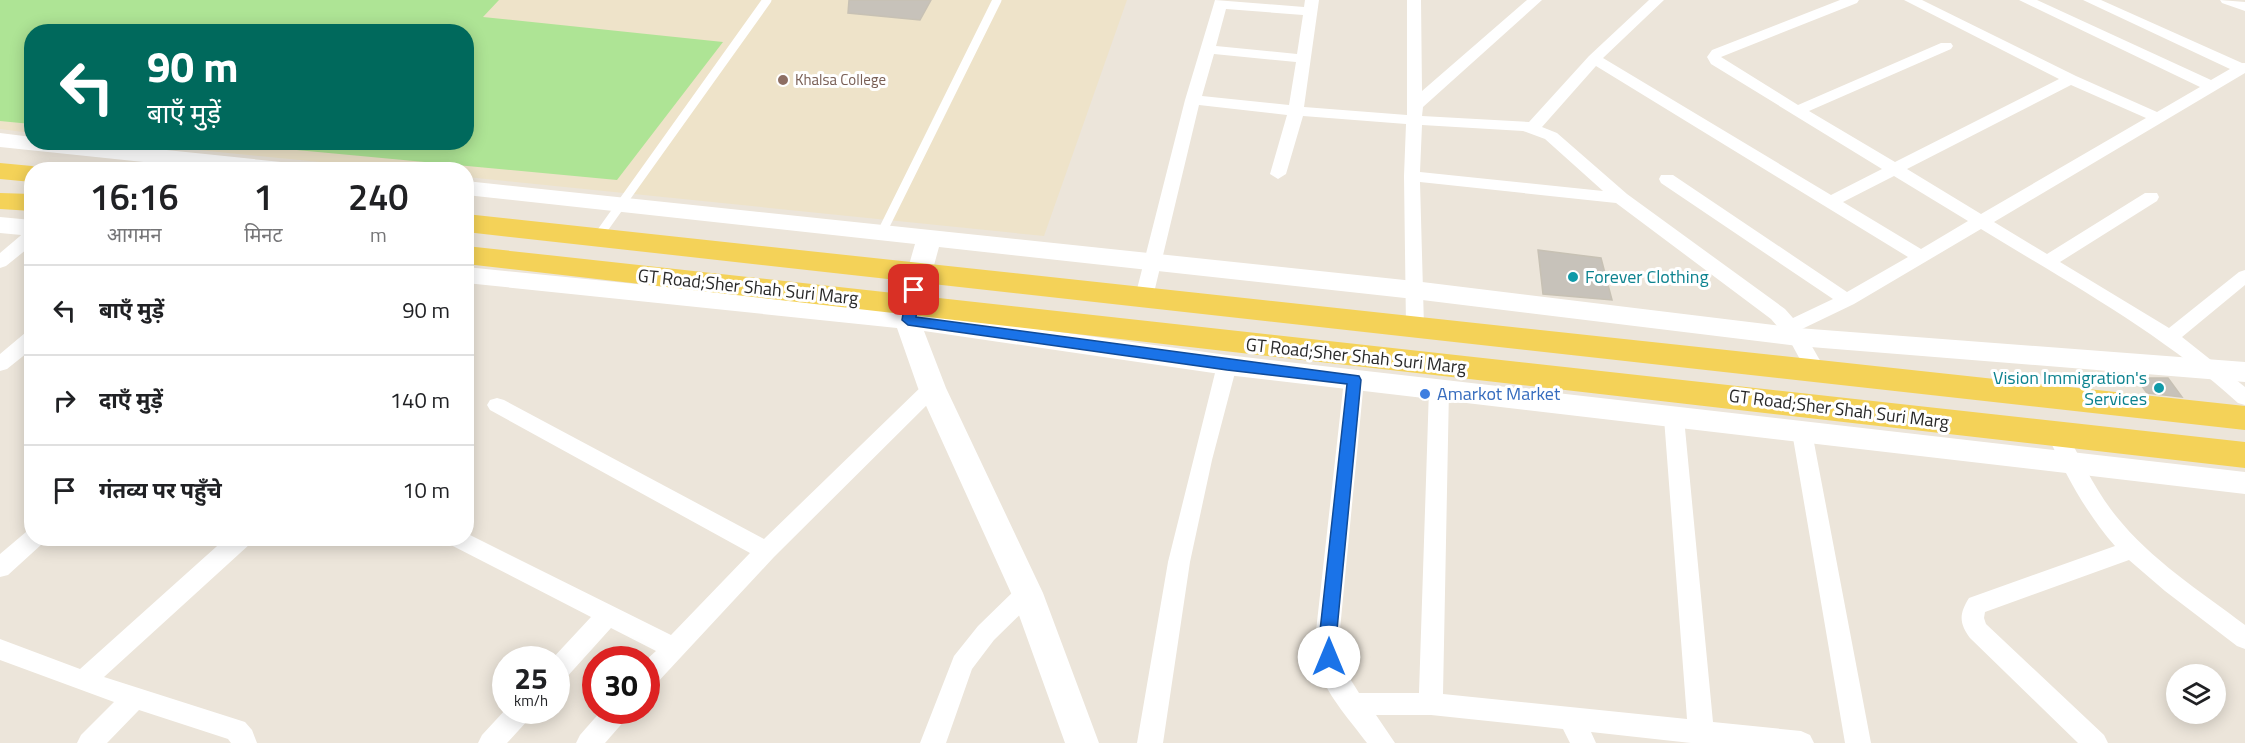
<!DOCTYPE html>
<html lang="hi">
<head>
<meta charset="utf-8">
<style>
  :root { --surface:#fff; --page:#f6f6f6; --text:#202124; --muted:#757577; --line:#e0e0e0 }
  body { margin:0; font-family:"Titillium Web","Noto Sans Devanagari",sans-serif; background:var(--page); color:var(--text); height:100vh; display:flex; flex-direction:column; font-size:22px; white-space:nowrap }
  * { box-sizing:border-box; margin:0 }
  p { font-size:20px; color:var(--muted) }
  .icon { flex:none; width:33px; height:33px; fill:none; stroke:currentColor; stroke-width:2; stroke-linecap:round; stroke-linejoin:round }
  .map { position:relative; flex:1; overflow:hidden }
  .drawer { position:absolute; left:24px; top:162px; width:450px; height:384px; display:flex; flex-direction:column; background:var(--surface); border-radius:24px; box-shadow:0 3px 15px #0003 }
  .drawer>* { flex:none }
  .banner { position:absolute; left:24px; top:24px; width:450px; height:126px; border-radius:24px; box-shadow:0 3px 15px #0003; background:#00695c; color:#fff; overflow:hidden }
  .buttons { position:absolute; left:2166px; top:664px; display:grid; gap:12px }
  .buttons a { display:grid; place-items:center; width:60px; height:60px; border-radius:50%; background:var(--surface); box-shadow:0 3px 15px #0003; font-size:30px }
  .speed { position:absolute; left:492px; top:646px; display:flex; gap:12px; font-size:30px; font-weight:700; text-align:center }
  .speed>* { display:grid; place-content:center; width:78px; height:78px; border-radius:50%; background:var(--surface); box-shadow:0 3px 15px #0003; line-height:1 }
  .speed small { font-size:15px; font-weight:400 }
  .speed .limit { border:9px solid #d22; background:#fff; color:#111 }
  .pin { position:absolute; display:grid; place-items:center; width:51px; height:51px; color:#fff; margin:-26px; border-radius:12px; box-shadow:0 3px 9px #0006 }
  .me { position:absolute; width:66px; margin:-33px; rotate:0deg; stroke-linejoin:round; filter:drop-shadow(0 0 4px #0008) }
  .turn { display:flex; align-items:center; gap:21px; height:126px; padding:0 24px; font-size:27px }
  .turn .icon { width:78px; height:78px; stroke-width:2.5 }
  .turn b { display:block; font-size:42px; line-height:51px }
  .eta { display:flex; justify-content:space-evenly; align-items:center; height:102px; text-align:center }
  .eta b { font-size:36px; font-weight:600; line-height:42px }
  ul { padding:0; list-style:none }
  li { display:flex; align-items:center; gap:18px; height:90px; padding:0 24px; border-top:2px solid var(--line) }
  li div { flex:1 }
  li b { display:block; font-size:22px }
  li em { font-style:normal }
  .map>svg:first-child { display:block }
  .education { fill:#eee3c9 }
  .green { fill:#aee495 }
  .building { fill:#c7c2ba; stroke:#c7c1b4; stroke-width:1.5 }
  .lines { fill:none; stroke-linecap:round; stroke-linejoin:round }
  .service { stroke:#fff; stroke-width:9 }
  .minor { fill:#fff; fill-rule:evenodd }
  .secondary { fill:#fff; fill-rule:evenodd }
  .primary { fill:#f4d258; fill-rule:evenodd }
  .route { fill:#1a73e8; stroke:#114b97; stroke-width:1.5 }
  .education-dot { fill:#8d6e63; stroke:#fff; stroke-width:2 }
  .culture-dot { fill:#0f9aa8; stroke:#fff; stroke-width:2 }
  .shop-dot { fill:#3f7fe0; stroke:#fff; stroke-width:2 }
  .labels { text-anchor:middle; stroke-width:6; stroke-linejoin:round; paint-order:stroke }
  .far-education-label { font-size:15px; fill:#785e54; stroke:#fff; text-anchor:start }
  .culture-label { font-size:18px; fill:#0d838f; stroke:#fff; text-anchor:start }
  .street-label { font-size:18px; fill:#292929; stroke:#fff }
  .shop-label { font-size:18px; fill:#366cbe; stroke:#fff; text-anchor:start }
</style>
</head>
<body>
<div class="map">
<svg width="2245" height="743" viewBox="0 0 2245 743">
  <rect width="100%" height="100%" fill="#ece5da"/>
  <path class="education" d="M0,0H1127L1044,236L467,177L466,170L391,169L128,143L466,142V32H32L31,133L0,129Z"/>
  <path class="green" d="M0,0H499L483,17L723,42L617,180L223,143L466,142V32H32L31,124L0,121Z"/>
  <path class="building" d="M849,0H931L920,20L848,13Z
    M1538,250L1601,258L1612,300L1543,294Z
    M2136,378H2168L2182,397L2147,393Z"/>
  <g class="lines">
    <path class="service" d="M882,232L997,0
      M597,238L767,0"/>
    <path class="minor" d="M1215,0L1304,7L1305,0H1319L1304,107L1407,115V0H1421L1422,91L1527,0H1542L1423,107L1422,116L1529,122L1589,56L1649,0H1664L1603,58L1831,195L1882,169L1711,64L1707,57L1712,50L1840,0H1859L1857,3L1721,57L1798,105L1941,43H1951L1953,46L1951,49L1809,111L1895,162L2059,79L1904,0H1922L2076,76L2157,112L2200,87L2019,0H2037L2211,80L2230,69L2083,0H2101L2242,63H2245V73L1994,222L2047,254L2145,193H2157L2159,197L2157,201L2060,262L2169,328L2239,272L2245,270V285L2182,337L2245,387V405L2238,403C2161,333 2069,283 1981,229L1854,304L1802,329L1826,371L1823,376L1816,378L1809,376L1790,341L1771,319L1616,203L1420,182L1424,327L1422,332L1415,334L1408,332L1406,327L1404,176L1406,124L1303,116L1286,174L1278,179L1270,174L1287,115L1199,105L1153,297L1150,301L1144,303L1138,301L1135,297L1185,100ZM1226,9L1303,15L1297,54L1216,46ZM1214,54L1296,62L1289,105L1202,96ZM1596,66L1908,257L1847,292L1673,175H1661L1659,179L1661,183L1833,299L1793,318L1785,309L1627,194L1557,133L1542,127ZM2071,85L2146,118L1981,214L1907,169ZM1422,125L1523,131L1545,139L1603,191L1420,172ZM1894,176L1968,221L1921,249L1843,202Z
      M2220,0L2245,2V11L2222,3Z
      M32,230V245L6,266L0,268V253L26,231Z
      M32,331V349L7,369L0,371V354L25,333Z
      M1227,358L1234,360L1237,365L1212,460L1190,562L1163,743H1137L1168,562L1217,365L1220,360Z
      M1354,373L1361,375L1364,380L1339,640L1344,669L1359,693H1419L1429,389L1432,384L1439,382L1446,384L1449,389L1443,694L1687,719L1664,418L1667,413L1674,410L1681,413L1684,418L1713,722L1801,731L1810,735L1814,743H1691L1591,732L1596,743H1570L1563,729L1431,715H1376L1395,743H1367C1352,723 1328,696 1320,673C1317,662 1317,650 1315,640L1344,380L1347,375Z
      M932,381L939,383L942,388L939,393L774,557L655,685L646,688V660L656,651L611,628L565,679L556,682V660H551L591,617L449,544L446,538H466V533L671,635L750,553L490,410L487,405L490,400L497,398L504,400L764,539L925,383Z
      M1802,424L1809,427L1812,432L1871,743H1845L1792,432L1795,427Z
      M2057,426L2064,429C2081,458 2094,489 2116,516C2151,560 2200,591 2245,625V649L2237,646L2165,591L2129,560L1985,612L1984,618L1986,624L2104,735L2108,743H2078L1970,638C1959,623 1959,614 1969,598L2115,546C2086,513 2065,474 2047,434L2050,429Z
      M32,530V538H45L42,544L8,575L0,577V554L26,532Z
      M226,538H253L250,544L104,677L245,722L252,730L257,743H231L228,739L139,710L107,743H77L81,735L114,702L0,660V639L80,669Z
      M1027,583L1035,586L1038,593L1035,600L994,640L972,669L946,743H920L954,656L978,626L1019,586Z
      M506,709L532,711L529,719L507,743H478L482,735Z
      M601,711H629L626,719L605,743H576L580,735Z"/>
    <path class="secondary" d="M0,133L32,137V142H89L291,163L299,165L302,170H220L0,147Z
      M466,181L1414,281L1798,328L2245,362V382L1798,346L1414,299L939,247L921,313L1227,355L2245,472V494L1227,375L924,331L946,388L1043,593L1099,743H1065L1011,593L918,388L897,328L466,283V267L896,310L915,244L466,195Z
      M0,217L32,220V236L0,233Z"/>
    <path class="primary" d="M0,163L32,166L42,170H32V182L0,179Z
      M0,193L32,194V211L0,209Z
      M466,214L2245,406V430L466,232Z
      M466,246L2245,442V468L466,264Z"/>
  </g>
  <path class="route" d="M914,285L920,290L916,317L1359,376L1361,380L1336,640L1337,657L1334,663L1329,665L1323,663L1319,640L1347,384L1227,370L908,325L902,320L907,290Z"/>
  <circle class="education-dot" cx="783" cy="80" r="6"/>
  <g class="culture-dot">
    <circle cx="1573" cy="277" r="6"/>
    <circle cx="2159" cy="388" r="6"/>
  </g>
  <circle class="shop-dot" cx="1425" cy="394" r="6"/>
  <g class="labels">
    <g class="far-education-label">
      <text x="795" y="85">Khalsa College</text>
    </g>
    <g class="culture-label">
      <text x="1585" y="283">Forever Clothing</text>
      <text x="2147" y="384" text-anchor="end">Vision Immigration's<tspan x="2147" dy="21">Services</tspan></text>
    </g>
    <g class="street-label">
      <text transform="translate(748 287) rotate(6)" y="6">GT Road;Sher Shah Suri Marg</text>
      <text transform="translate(1356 356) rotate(6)" y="6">GT Road;Sher Shah Suri Marg</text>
      <text transform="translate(1839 409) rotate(7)" y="6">GT Road;Sher Shah Suri Marg</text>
    </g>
    <g class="shop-label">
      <text x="1437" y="400">Amarkot Market</text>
    </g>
  </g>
</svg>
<div class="buttons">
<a><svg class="icon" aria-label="layers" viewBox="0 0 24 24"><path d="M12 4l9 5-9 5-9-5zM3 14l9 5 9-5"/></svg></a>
</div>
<div class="speed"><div>25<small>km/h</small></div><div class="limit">30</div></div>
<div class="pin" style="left:914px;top:290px;background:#d93025"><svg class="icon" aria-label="arrive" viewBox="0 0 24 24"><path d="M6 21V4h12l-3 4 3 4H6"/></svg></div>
<svg class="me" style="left:1329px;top:657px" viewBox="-20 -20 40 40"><circle r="19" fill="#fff"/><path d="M0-13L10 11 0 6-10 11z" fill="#1a73e8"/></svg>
<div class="banner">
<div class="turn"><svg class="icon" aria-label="left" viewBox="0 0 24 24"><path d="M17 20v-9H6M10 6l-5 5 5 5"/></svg><div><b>90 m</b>बाएँ मुड़ें</div></div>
</div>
<section class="drawer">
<div class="eta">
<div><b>16:16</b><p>आगमन</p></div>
<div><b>1</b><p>मिनट</p></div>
<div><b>240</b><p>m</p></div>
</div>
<ul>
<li><svg class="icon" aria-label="left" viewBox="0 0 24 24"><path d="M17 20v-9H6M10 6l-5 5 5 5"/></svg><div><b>बाएँ मुड़ें</b></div><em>90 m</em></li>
<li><svg class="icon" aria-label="right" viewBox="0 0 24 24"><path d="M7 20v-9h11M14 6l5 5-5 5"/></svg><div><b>दाएँ मुड़ें</b></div><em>140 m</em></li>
<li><svg class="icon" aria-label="arrive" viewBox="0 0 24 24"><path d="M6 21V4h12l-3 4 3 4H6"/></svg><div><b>गंतव्य पर पहुँचे</b></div><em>10 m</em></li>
</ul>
</section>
</div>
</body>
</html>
